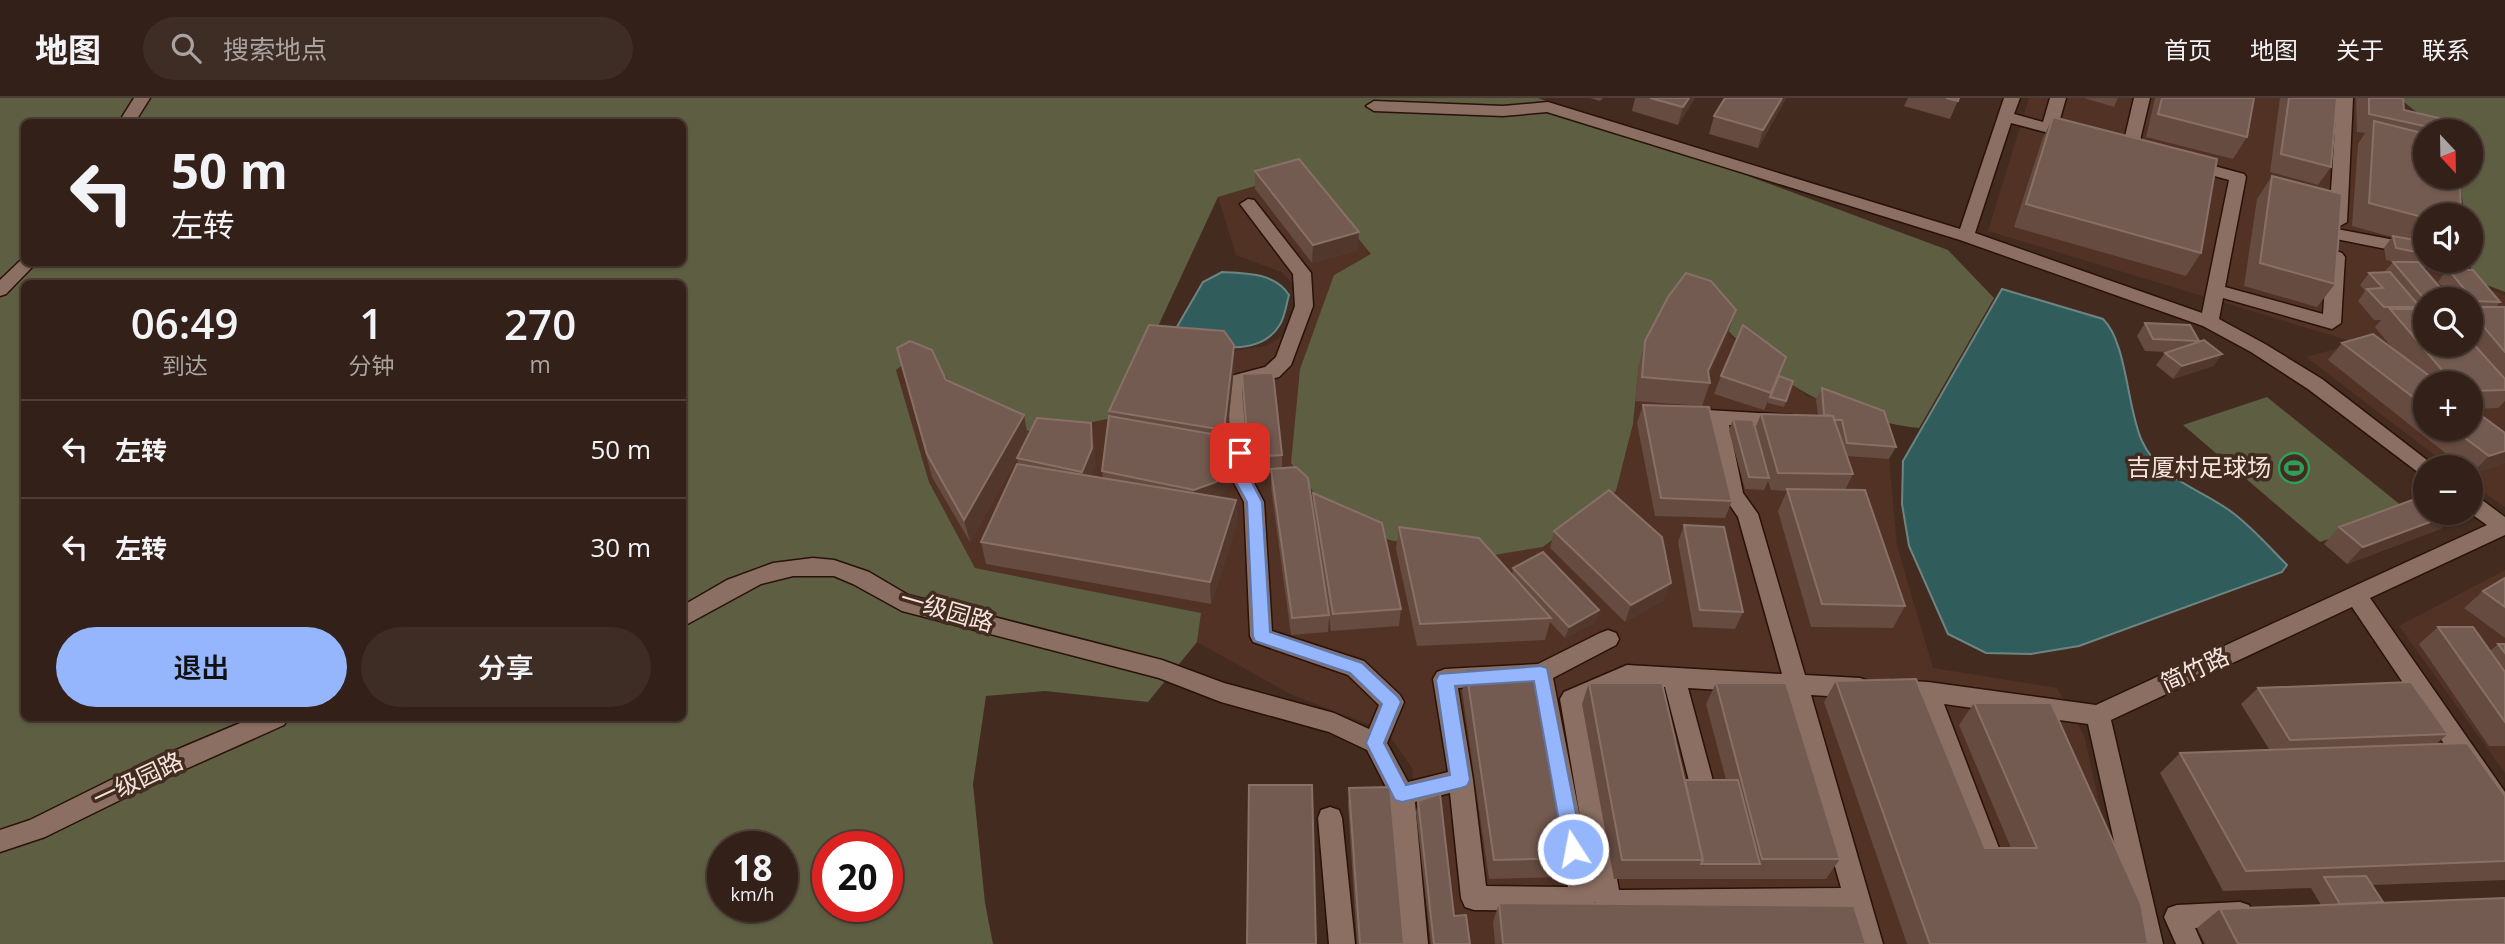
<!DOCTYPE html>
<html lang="zh">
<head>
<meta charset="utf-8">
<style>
  :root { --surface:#332018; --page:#3e2d25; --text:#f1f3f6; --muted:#a9a3a2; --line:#4e3e37; --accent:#95b6fd }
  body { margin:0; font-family:"Open Sans","Noto Sans SC",sans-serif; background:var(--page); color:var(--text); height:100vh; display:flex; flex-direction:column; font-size:26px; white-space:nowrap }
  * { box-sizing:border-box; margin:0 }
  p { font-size:23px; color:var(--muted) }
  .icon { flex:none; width:38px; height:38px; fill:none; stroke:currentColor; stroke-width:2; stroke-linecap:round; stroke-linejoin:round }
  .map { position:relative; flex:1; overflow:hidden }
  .drawer { position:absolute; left:21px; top:182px; width:665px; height:441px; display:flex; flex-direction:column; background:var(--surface); border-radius:10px; box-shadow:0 2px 5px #0004,0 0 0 2px var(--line) }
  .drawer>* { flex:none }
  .guide { position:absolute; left:21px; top:21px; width:665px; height:147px; border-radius:10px; box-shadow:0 2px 5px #0004,0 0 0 2px var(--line); background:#332018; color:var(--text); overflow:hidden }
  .needle { width:46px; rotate:158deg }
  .buttons { position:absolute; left:2413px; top:21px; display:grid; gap:14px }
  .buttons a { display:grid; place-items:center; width:70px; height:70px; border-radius:50%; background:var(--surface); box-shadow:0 2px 5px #0004,0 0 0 2px var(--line); font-size:35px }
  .speed { position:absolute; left:707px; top:733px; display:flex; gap:14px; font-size:35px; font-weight:700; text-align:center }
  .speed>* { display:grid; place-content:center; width:91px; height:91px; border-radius:50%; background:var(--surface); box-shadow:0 2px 5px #0004,0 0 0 2px var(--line); line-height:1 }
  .speed small { font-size:18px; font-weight:400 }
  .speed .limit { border:10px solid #d22; background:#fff; color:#111 }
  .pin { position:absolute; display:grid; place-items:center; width:60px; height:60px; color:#fff; margin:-30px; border-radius:14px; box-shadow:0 4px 10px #0006 }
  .me { position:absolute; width:77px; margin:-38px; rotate:349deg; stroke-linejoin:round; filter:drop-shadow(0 0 5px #0008) }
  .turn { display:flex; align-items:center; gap:24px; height:147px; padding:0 35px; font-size:32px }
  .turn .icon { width:91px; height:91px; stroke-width:2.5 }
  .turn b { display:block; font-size:49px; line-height:60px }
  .eta { display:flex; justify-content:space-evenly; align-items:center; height:119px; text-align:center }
  .eta b { font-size:42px; font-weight:600; line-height:49px }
  .button { display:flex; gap:14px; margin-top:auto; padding:14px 35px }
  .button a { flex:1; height:80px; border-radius:42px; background:var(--accent); color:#111; font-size:28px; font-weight:600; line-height:80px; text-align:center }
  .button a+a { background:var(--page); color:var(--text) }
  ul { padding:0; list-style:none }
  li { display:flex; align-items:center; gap:21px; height:98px; padding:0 35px; border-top:2px solid var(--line) }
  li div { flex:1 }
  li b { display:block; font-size:26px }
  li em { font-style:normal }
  header { display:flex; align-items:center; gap:42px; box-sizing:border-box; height:98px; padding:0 35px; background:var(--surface); border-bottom:2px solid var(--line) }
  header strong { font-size:33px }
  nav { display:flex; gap:38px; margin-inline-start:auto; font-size:24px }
  .search { width:490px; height:63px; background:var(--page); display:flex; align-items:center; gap:18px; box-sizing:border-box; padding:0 24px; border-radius:38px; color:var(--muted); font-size:26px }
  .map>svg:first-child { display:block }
  .built { fill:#513225; fill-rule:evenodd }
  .green { fill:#5d5e42; fill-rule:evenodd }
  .water { fill:#315c5c; stroke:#6c8583; stroke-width:2 }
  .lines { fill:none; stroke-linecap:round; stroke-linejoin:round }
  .minor-casing { stroke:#291209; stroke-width:3 }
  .minor { fill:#8c6f63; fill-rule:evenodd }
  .wall { fill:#654b40; fill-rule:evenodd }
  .shaded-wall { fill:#51372c }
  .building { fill:#745b51; stroke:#887067; stroke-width:2 }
  .route { fill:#95b6fd; stroke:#6176a4; stroke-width:2 }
  .labels { text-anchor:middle; stroke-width:7; stroke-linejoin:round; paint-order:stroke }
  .poi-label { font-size:24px; fill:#f5e4dd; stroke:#442b20; text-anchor:end }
  .street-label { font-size:24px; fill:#f5e4dd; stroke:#442b20 }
</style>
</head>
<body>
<header>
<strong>地图</strong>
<div class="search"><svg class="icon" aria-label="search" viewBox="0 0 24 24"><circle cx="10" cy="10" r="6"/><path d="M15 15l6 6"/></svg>搜索地点</div>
<nav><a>首页</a><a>地图</a><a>关于</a><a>联系</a></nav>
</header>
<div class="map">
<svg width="2505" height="846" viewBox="0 0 2505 846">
  <rect width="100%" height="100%" fill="#442b20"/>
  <path class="built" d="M2029,0H2388L2426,33V163H2461L2464,182L2505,197V409L2471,386V369H2450L2306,259L2357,245L1988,133ZM2426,201H2471V247H2426ZM2426,285H2471V331H2426Z
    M1303,74L1371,156L1324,407L1389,442L1482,459L1543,449L1616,393L1633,326L1639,266L1704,206L1737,245L1807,298L1878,325L1889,361L1897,448L1933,570L2057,590L2084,637L2131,846H1431L1412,670L1386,633L1292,597L1197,544L1200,515L975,470L929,384L896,272L912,260L1226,254L1266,248L1289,234L1299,208L1297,189L1281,174L1236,157L1218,99Z
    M2505,472V675L2399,528Z"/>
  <path class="green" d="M0,0H1538L1948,152L1994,200L1919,330C1824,319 1764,277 1704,206L1639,266L1633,326L1616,393L1543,449L1482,459L1389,442L1324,407L1291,365L1300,271L1334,177L1371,156L1303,74L1218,99L1116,319L1037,336L973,312L938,269L912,260L896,272L929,384L975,470L1201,515L1197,544L1148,604L1045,593L986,598L973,686L985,805L993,846H0ZM24,24H682V164H24ZM24,186H682V620H24ZM723,749H782V808H723ZM828,749H887V808H828Z
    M2399,0H2505V194L2471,181V117H2464L2460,79H2471V33H2440Z
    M2267,299L2408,413L2320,444L2183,327Z"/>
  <path class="water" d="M1222,174C1246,175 1275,175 1289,197C1286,207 1285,220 1279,228C1257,263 1203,246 1171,239L1203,184Z
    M2002,191L2103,221C2127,244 2127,311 2142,343C2160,383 2201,390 2233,415C2253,430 2270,450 2287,467L2282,474L2079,548L2031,556L1986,555L1948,536L1909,448L1902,406L1903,363Z"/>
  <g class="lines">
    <g class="minor-casing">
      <path id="minor" d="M134,0H150L135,24H119Z
        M2004,0H2020L2014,16L2043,24L2050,0H2066L2058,28L2081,34L2083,37L2075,42L2011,25L1975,135L2202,215L2229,82L2182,69L2180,66L2188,61L2244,76L2246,79L2225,189L2323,216L2327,159L2336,153L2342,155L2345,159L2341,225L2332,231L2223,200L2219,221L2265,246L2322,281L2436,369H2426V377L2419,375L2308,291L2251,254L2203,228L1960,142L1547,14L1503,18L1374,13L1366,8L1374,3L1503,8L1548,4L1960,131Z
        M2134,0H2150L2138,51L2130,56L2122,51Z
        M2337,0H2353L2347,124L2338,129L2329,124Z
        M1248,101L1254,102L1311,175L1313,208L1291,267L1279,279L1248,287L1251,379L1264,404L1272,533L1364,563L1400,597L1404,604L1387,645L1408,684L1448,674L1433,581L1437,574L1445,571L1538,566L1600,535L1608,532L1616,535L1619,541L1616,547L1553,580L1582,730L1560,601L1564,594L1627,567L1782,576L1738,419L1723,397L1709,326L1700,324L1697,319L1700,314L1707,312L1793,317L1796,322L1793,327L1786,329L1729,327L1743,395L1758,416L1805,577L1860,580L1868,583L1872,590L1868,597L1860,600L1811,597L1883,846H1857L1848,814L1608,816L1599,813L1595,804L1592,810L1583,813L1474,812L1465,809L1461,800L1450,695L1415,704L1428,846H1402L1390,697L1367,652L1329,634L1221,604L1159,580L902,513L853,486L834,478H793L761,486L682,529V508L727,482L773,465L813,460L834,462L869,474L908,497L1162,562L1224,585L1334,615L1369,631L1379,607L1348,577L1253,544L1250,538L1244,404L1231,379L1228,283L1231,278L1265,269L1276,259L1295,208L1293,176L1240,106ZM1531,585L1568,789L1486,788L1473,682L1458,590ZM1629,587L1665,589L1689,683L1692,691L1701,694L1710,691L1713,683L1688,590L1787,596L1841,790L1619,792L1585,606Z
        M2337,131L2426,148V159L2331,140L2328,136L2331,132Z
        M23,160L24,164H37L6,196L0,198V182Z
        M2471,396L2478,399L2505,419V437L2370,500L2505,694V726L2496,723L2352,509L2111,622L2163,846H2137L2088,626L1944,606L2002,758L1998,766L1989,770L1980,766L1976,758L1920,603L1884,599L1880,592L1884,585L1892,582L1928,584L2096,607L2487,427L2470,415Z
        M252,620H288L284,627L161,682L45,739L0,754V732L30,722L143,666Z
        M1330,709L1339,712L1342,720L1355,846H1329L1318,720L1321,712Z
        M2240,804L2249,807L2253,816L2249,825L2240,828L2195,830L2202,846H2176L2164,819L2168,810L2177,807Z"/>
    </g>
    <use href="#minor" class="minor"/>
  </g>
  <path class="wall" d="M1590,0H1603L1600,3Z
    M1635,0H1695L1678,27L1632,13Z
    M1786,0L1758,50L1709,36L1714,18Z
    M1908,0H1959L1950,21L1904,8Z
    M2084,0H2118L2114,9Z
    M2155,0H2254L2247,39L2233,61L2146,39Z
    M2280,0H2337L2331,69L2318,87L2270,74Z
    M2356,0H2403L2404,12L2454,33H2426V163H2464L2458,172L2500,204L2496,209H2505V303L2498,310L2472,311L2505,335V364L2504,365L2471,376V369H2463L2328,262L2342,245L2393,251L2375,229L2381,222H2374L2358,203L2365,193L2360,187L2369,175L2384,174L2393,164H2395L2386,162L2384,150L2392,139L2352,128L2358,46L2365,35L2357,34ZM2423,169L2445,174L2438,184L2452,201H2471V247H2426V201ZM2426,285H2471V331H2426Z
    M2053,19L2201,155L2186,178L2014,129L2042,42Z
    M1255,73L1358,152L1312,165L1255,91Z
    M2272,78L2335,186L2317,209L2244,188L2257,101Z
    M2145,225L2199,243L2198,244L2222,256L2213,268L2173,281L2156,267L2165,255L2167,254L2145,253L2137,238Z
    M1728,235L1709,277L1710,285L1702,308L1635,303L1639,266L1645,243Z
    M1234,247V270L1227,338L1231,368V386L1218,399L1236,402L1237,425L1211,506L986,466L981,444L1018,366L1017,360L970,444L932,379L897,250L946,282L1024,317L1028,338L1093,343L1095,368L1090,378L1103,380L1102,373L1109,318V313Z
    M1242,276L1282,357V370L1312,409L1313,395L1401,511L1399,528L1331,533L1329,519L1328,534L1291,537L1271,389V375L1249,376L1242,294Z
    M1721,278H1779L1793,283L1784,309L1768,305V303L1764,312L1714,296Z
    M1822,290L1896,349L1889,361L1846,358L1853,376L1845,392L1905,508L1893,530L1811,529L1778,413L1787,393L1771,392L1768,383L1764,392L1745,391L1729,333L1733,321L1755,331L1761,316L1818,317L1816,302Z
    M1643,307L1732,403L1725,420L1655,418L1637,325Z
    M2426,415H2456L2440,431L2347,466L2324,446L2339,429Z
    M1684,427L1743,514L1735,531L1693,529L1678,444Z
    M1399,429L1512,477L1513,470L1599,512L1595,524L1565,540L1550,524L1545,542L1417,548L1396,451Z
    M1554,433L1664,502L1625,524L1550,450Z
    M2505,480V540L2464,510L2483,493Z
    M2438,529L2490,553L2498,546H2505V648H2489L2419,546Z
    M1466,571L1572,760L1564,779L1489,781L1462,593Z
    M1836,583L1985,750H2011L1959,627L1974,605L2148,846H1907L1824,604Z
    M1589,585L1685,682H1726L1706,606L1716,585L1840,761L1826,781H1614L1582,606Z
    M2258,590L2448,636L2436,646L2505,698V782L2372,787L2383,804L2505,846H2205L2197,830L2220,811L2321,807L2311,790L2223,793L2160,675L2180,655L2269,651L2241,606Z
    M1349,690L1404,846H1357L1348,706Z
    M1418,703L1454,818L1470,846H1431L1416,714Z
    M1499,805L1866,846H1495L1493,824Z"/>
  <path class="shaded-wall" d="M1689,0H1695L1678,27L1683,9Z
    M1782,0H1786L1758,50L1763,32Z
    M1359,134L1358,152L1312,165L1313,147Z
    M1736,212L1728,235L1706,284L1708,273Z
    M1234,247V270L1225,355L1224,332Z
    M2222,256L2213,268L2173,281L2182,268Z
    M1024,317L1028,340L970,444L964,422Z
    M1091,325L1095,368L1084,392L1082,374Z
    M2505,353V364L2504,365L2471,376L2489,358Z
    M1231,368V386L1216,401L1195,410L1194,392Z
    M1236,402L1237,425L1211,506L1210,484Z
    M2454,415H2456L2440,431L2347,466L2363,449Z
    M1671,485L1664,502L1625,524L1631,507Z
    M1599,512L1595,524L1565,540L1569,529Z"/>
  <path class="building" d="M1650,0H1689L1683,9Z
    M1725,0H1782L1763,32L1714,18Z
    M1946,0H1959L1958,3Z
    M2162,0H2254L2247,39L2158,16Z
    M2289,0H2337L2331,69L2281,56Z
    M2369,0H2403L2404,12L2452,23L2454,33H2447L2369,16Z
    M2053,19L2217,61L2201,155L2026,106Z
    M2374,23L2426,36V79H2460L2461,117H2426V120L2369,105Z
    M1299,61L1359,134L1313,147L1255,73Z
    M2272,78L2342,96L2335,186L2260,165Z
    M2393,138L2426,144V156L2396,150Z
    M2393,164H2418L2450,201H2426V203Z
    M2448,171L2473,172L2500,204L2474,203Z
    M2390,174L2420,209H2384L2367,191L2383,190L2369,175Z
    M1686,175L1711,183L1736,212L1708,273L1710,285L1642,279L1645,243L1668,199Z
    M2471,209H2505V254L2471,214Z
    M2390,211H2426V247H2471V243L2505,281V292L2471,293V285H2453Z
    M2145,225L2190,227L2199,243L2153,241Z
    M1149,227L1224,233L1234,247L1224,332L1109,313Z
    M1743,227L1786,259L1771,295L1721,278Z
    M2373,236L2439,285H2426V309L2342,245Z
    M2204,242L2222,256L2182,268L2165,255Z
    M910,243L932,252L946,282L1024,317L964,422L927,356L897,250Z
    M1273,275L1282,357L1249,359L1242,276Z
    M1779,278L1793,283L1786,303L1770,299Z
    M1822,290L1884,313L1896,349L1847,345L1842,322H1834L1833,318L1824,317Z
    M1643,307L1709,309L1732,403L1661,400Z
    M2471,310L2505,335V353L2489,358L2453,331H2471Z
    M1761,316L1833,318L1853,376L1778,375Z
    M1109,318L1229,339L1231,368L1216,384L1194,392L1102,373Z
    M1037,320L1091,325L1092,350L1082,374L1017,360Z
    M1733,321L1753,322L1769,380L1749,379Z
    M1017,366L1236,402L1210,484L981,444Z
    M1296,369L1308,380L1329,517L1292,520L1271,371Z
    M1787,391L1865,392L1905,508L1822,506Z
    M1609,392L1662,439L1671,485L1631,507L1554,433Z
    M1313,395L1382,425L1401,511L1333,516Z
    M2426,397V415H2454L2363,449L2339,429Z
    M1684,427L1724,429L1743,514L1700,512Z
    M1399,429L1479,440L1551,520L1420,526Z
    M1543,454L1599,512L1569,529L1513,470Z
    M2505,480V509L2483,493Z
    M2438,529H2473L2505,574V624Z
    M2498,546H2505V555Z
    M1536,570L1572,760L1494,762L1466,571Z
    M1916,581L1985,750H2037L1974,605H2051L2141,806L2148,846H1930L1836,583Z
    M2411,584L2448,636L2290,642L2258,590Z
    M1589,585H1662L1703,762H1622Z
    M1716,585H1786L1840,761H1762Z
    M2467,645L2505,698V763L2246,773L2180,655Z
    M1685,682H1738L1760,766H1701L1703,762Z
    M1249,687H1312L1316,846H1247Z
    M1390,689L1404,846H1360L1349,690Z
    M1440,696L1454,818L1466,817L1470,846H1434L1418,703Z
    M2366,778L2383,804L2340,806L2324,779Z
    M2505,800V846H2238L2220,811Z
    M1499,805L1854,808L1866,846H1503Z"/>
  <path class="route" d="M1240,349L1248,355L1249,379L1262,404L1270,534L1362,565L1398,599L1401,604L1384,645L1406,687L1450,677L1436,582L1439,576L1541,568L1547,570L1583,751L1580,757L1573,760L1567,757L1564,751L1534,583L1455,588L1470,682L1467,688L1461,690L1402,704L1395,702L1366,645L1382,606L1350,575L1255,543L1253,538L1247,404L1233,379V355Z"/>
  <defs>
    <g id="stadium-ring" transform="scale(1.575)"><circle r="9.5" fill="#442b20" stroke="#2e9e5b" stroke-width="1.5"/><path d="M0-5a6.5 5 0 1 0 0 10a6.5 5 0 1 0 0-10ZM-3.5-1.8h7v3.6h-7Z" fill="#2e9e5b"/></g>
  </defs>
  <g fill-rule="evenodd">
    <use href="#stadium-ring" x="2294" y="370"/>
  </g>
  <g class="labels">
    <g class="poi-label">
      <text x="2271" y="378">吉厦村足球场</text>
    </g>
    <g class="street-label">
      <text transform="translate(947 513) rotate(16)" y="8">一级园路</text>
      <text transform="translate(2195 572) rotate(-25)" y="8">简竹路</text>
      <text transform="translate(138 682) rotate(-25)" y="8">一级园路</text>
    </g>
  </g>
</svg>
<div class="buttons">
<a><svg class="needle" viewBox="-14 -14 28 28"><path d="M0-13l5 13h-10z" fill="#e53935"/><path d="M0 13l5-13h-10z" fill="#a9a3a2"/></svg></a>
<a><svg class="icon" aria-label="sound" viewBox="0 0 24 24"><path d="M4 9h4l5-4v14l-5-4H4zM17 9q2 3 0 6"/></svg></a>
<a><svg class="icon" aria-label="search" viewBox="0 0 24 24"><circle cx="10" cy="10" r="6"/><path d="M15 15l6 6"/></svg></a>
<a>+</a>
<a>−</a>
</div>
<div class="speed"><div>18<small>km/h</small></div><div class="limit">20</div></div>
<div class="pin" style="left:1240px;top:355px;background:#d93025"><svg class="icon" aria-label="arrive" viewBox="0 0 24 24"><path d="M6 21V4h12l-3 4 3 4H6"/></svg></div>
<svg class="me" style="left:1573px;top:751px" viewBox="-20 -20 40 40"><circle r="17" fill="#95b6fd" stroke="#fff" stroke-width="3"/><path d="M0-11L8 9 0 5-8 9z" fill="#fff"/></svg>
<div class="guide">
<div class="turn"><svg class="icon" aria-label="left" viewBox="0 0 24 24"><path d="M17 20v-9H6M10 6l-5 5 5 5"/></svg><div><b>50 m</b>左转</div></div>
</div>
<section class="drawer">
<div class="eta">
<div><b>06:49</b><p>到达</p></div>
<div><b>1</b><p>分钟</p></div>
<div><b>270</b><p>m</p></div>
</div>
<ul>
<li><svg class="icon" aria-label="left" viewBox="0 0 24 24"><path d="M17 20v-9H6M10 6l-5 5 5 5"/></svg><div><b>左转</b></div><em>50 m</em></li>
<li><svg class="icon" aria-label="left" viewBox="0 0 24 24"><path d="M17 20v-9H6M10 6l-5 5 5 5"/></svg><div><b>左转</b></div><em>30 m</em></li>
</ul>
<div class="button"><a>退出</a><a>分享</a></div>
</section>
</div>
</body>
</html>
